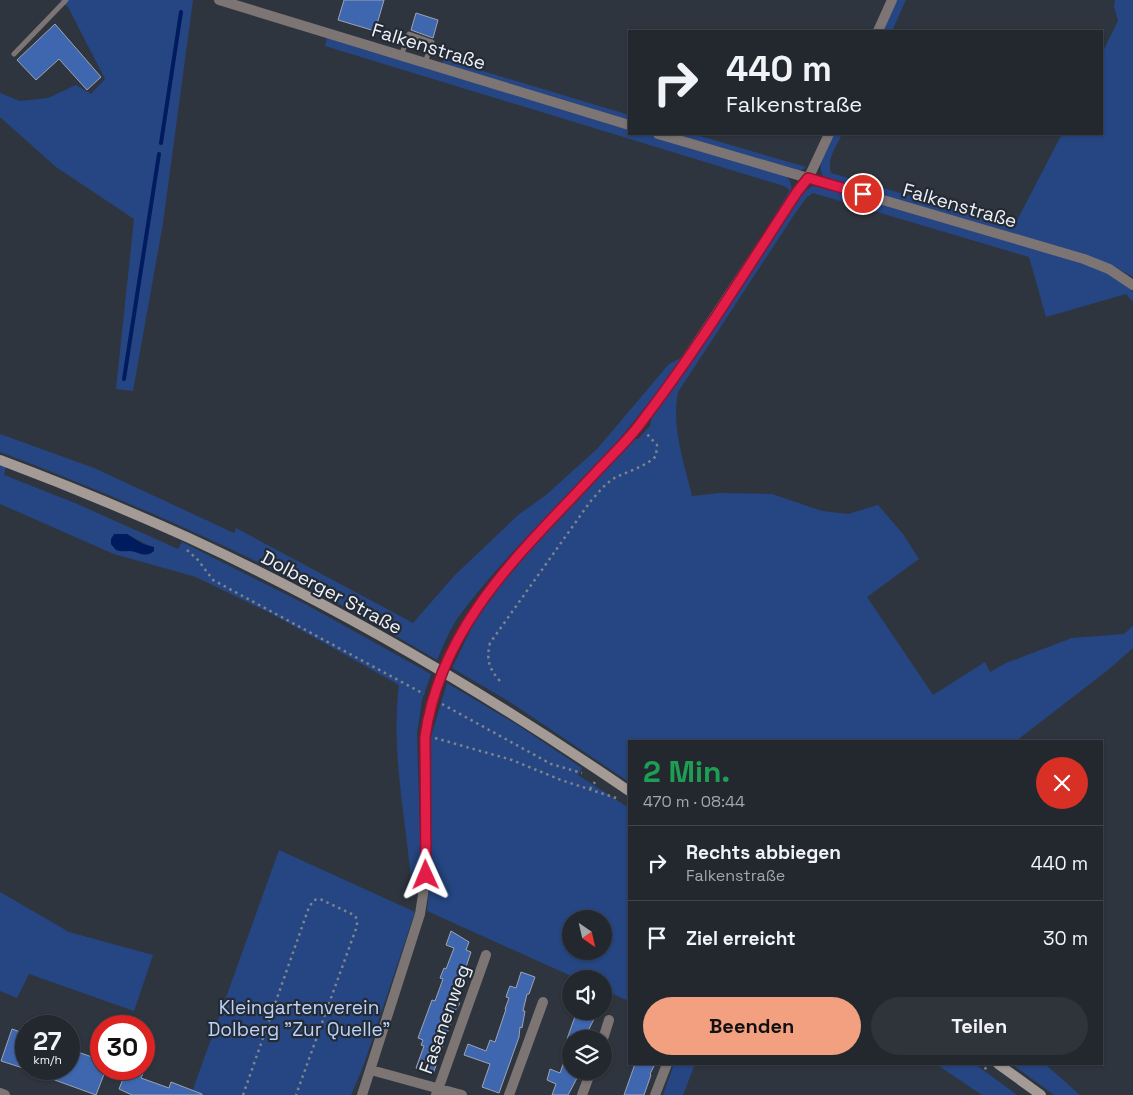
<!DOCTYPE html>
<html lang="de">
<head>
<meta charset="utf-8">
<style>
  :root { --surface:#23282f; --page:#2f343b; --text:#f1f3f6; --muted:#a3a6aa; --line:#40444b; --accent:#f2a080 }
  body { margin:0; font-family:"Space Grotesk",sans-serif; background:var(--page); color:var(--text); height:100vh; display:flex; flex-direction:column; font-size:19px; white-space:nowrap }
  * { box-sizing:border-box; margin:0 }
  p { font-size:16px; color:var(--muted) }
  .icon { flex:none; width:28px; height:28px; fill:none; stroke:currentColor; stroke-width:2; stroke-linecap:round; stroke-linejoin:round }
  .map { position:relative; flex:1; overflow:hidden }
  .panel { position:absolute; left:628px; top:740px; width:475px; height:325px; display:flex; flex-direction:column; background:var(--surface); border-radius:0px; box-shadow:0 1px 4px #0004,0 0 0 1px var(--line) }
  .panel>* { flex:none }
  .hud { position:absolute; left:628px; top:30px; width:475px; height:105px; border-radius:0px; box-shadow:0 1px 4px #0004,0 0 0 1px var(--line); background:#23282f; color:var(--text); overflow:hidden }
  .needle { width:32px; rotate:146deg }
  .controls { position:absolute; left:562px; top:910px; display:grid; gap:10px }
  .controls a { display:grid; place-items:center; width:50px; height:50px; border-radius:50%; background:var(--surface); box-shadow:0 1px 4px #0004,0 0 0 1px var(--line); font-size:25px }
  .speed { position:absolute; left:15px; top:1015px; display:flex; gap:10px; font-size:25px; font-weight:700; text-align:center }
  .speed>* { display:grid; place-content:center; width:65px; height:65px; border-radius:50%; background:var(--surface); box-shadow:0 1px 4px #0004,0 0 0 1px var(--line); line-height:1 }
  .speed small { font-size:12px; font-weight:400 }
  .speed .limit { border:8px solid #d22; background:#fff; color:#111 }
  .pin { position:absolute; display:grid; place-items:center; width:42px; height:42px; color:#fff; margin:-21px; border:2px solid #fff; border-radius:50%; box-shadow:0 1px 5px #0007 }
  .me { position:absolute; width:55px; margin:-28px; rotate:359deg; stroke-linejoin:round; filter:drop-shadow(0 0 4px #0008) }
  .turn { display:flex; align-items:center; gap:18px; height:105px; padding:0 15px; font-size:22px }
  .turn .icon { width:65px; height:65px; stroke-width:2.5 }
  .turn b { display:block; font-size:35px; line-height:42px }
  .round { display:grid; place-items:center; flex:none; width:52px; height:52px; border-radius:26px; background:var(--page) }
  .head { display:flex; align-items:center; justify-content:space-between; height:85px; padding:0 15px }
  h1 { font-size:30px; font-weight:800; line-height:38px; color:#1e9e55 }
  .primary-button { display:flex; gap:10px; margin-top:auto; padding:10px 15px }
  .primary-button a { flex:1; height:58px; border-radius:30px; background:var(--accent); color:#111; font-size:20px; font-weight:800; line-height:58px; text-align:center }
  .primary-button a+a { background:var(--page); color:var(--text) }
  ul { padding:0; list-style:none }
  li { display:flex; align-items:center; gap:15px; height:75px; padding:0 15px; border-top:1px solid var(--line) }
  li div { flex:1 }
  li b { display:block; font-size:19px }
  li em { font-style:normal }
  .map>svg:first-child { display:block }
  .green { fill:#254683; fill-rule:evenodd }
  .water { fill:#001c5f }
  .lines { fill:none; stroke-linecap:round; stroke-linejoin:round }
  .stream { stroke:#001c5f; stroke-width:4 }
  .building { fill:#3f67b0; stroke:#9da4b0 }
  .path { stroke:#7e838c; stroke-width:2.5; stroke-dasharray:2.5 4; stroke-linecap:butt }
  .service { stroke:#7c7573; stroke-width:5 }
  .minor { stroke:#7c7573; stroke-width:10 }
  .secondary { stroke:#a49a96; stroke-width:10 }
  .route-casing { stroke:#92132f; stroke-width:12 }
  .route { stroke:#e11d48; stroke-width:9 }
  .labels { text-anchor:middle; stroke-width:4.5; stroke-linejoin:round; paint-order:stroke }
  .street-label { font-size:19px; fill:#edf1f8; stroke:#252b34 }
  .park-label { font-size:19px; fill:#bbd2fa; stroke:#252b34 }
</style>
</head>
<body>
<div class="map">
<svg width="1133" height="1095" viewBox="0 0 1133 1095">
  <rect width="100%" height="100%" fill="#2f353f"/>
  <path class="green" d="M61,0H193L163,223L133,391L116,389L134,219L56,167L0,117V93L20,101L48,98L76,85L91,94L105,79L68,7L60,1Z
    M896,0H906L892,31H882Z
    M1115,0H1133V277L1111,265L826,180C813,166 826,148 833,134H842C837,145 826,160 831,173L1014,226L1062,134H1101V55L1118,21L1114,6Z
    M327,37L629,129V134H646L784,175C805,189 775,219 766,233L773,218L790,190L784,186L325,46Z
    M443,59L629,115V121L443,65Z
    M671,134H693L806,167L800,171Z
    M812,186L822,187L1083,263L1106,272L1131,289L1133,292V302L1126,294L1046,317L1029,257L813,193L807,197L796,212L678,392C671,427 684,462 692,496L720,493L772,494L822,511L848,514L878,505L903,534L919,559L867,597L933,695L985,662L990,672L1006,663L1072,638L1124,634L1133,626V648L1108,670L1016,741H629V782L510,702L452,668L471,629L468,627L504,577L633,439H638L650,426L652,415L800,195Z
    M683,357C657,393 630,428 600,461C552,513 499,561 457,619C449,631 443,646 437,660C396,636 354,611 311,589C211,537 106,492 0,452V434L94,468L234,533L236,528L413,623L454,576L518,515L546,495L597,449L669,364Z
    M0,465L6,467L4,475L75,503L178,549L182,542L307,605L431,674L422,700L417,733L421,870L419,879H411C405,814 391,750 399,685L274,615L196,577L114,554L0,504ZM127,534C134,539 149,544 154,549C149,559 141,553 133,551C127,550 121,551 116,550L111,544V539Z
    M447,683L516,724L582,768L578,775L629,808V1001L604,990V979H578L427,911L431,874L429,743ZM571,919H604V951H571Z
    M279,850L415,912L363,1067L351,1095H191Z
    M0,892L69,932L153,955L134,1011L29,974L17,998L0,991Z
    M674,1064H695L683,1095H663Z
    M936,1064H975L1017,1095H982Z
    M1012,1064H1045L1080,1095H1054Z"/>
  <path class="water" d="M114,534H127L143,544L154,547V551C145,559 138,551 129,551C124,551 121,552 116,550L111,544V539Z"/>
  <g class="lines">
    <path class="stream" d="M161,143L181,12
      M124,379L159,154"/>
  </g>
  <path class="building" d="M344,0H384L375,31L338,20Z
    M416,13L438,20L433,38L411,30Z
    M55,24L101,77L87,90L59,59L36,80L17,60Z
    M451,931L469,942L466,950L471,952L460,985L454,996L460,998L459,1005L450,1018L452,1019L433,1074L416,1068L424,1046L421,1045L423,1040L418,1038L432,1000L435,1001L443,979L440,978L444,968L446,969L454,948L446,945Z
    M521,972L535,977L529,994H527L523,1011H525L522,1028L520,1027L519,1037L499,1093L482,1087L490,1064L464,1055L468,1044L486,1051L490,1040L495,1042L506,1009H505L509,998L506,997L508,991L510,986L516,988Z
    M577,1011H598L584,1039H567Z
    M12,1029L26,1034V1069L1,1061Z
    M570,1045L571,1071H579L576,1080L568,1095H552L556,1084L547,1080L550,1069L560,1073Z
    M69,1049L101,1060V1069H106L96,1095L30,1071V1069H69Z
    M635,1064H655L650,1074L651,1075L644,1095H624Z
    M127,1069H133L143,1073L141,1078L169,1088L171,1082L202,1094V1095H132L119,1089Z"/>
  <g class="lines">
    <path class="path" d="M187,550L198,560L213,580L424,694
      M500,681C489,669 486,659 490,643L590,502C597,494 604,485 613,479C627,471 644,468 656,456L657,445L645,432
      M442,704L551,764L582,773
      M435,738L512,760L561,780L619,799
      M590,789L595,782
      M979,1064L988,1070
      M243,1095L309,907L314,900L320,899L354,915L357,919V926L296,1095"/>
    <path class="service" d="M14,54L66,0
      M401,56L409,34L432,42L425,63"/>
    <path class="minor" d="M219,0L629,125
      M878,31L892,0
      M658,134L1084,259L1109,269L1133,285
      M603,1039L609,1020
      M371,1070L462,1095
      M0,1093L5,1095
      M362,1095L420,914L426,875L425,737C442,622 524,550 599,469C613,454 628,440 640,424C665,392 687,358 709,325C739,280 768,236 797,192L808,179L829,134
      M436,1095L486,955
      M509,1095L543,1002
      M582,1095L591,1071
      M655,1095L667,1064"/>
    <path class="secondary" d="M0,460C64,484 127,510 189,538C343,609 489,695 629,791
      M998,1064L1041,1095"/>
  </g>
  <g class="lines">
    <g class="route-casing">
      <path id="route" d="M426,875L425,737C441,622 525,549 599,469C613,454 628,440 640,424C697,350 746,270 797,192L808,178L863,194"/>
    </g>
    <use href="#route" class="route"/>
  </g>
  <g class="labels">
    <g class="street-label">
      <text transform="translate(429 46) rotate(17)" y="7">Falkenstraße</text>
      <text transform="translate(960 205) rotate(16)" y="7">Falkenstraße</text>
      <text transform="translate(332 592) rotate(28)" y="7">Dolberger Straße</text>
      <text transform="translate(444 1019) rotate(-70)" y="7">Fasanenweg</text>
    </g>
    <g class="park-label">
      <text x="299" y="1014">Kleingartenverein<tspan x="299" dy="22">Dolberg "Zur Quelle"</tspan></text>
    </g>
  </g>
</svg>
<div class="controls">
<a><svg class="needle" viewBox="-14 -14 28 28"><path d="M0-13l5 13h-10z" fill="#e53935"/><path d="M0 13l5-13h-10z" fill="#a3a6aa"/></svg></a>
<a><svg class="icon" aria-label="sound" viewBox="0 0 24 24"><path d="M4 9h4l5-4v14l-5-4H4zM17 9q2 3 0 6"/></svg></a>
<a><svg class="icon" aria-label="layers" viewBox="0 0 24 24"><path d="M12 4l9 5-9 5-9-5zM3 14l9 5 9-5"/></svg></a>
</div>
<div class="speed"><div>27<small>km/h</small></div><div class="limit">30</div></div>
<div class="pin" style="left:863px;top:194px;background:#d93025"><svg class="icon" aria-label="arrive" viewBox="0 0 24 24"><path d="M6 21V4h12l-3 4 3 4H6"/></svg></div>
<svg class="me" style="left:426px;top:875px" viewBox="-20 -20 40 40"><path d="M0-17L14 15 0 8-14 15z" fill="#e11d48" stroke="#fff" stroke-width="4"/></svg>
<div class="hud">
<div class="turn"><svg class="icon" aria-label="right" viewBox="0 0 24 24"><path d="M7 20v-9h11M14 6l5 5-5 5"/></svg><div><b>440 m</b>Falkenstraße</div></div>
</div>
<section class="panel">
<div class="head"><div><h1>2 Min.</h1><p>470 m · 08:44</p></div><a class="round" style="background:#d93025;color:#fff"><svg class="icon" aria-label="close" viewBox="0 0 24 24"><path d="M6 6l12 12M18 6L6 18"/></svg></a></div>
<ul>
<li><svg class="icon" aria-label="right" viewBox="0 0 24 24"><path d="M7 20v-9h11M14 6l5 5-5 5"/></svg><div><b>Rechts abbiegen</b><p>Falkenstraße</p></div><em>440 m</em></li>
<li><svg class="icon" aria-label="arrive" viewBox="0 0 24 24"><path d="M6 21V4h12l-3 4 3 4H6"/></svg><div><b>Ziel erreicht</b></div><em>30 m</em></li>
</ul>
<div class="primary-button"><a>Beenden</a><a>Teilen</a></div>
</section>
</div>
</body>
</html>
